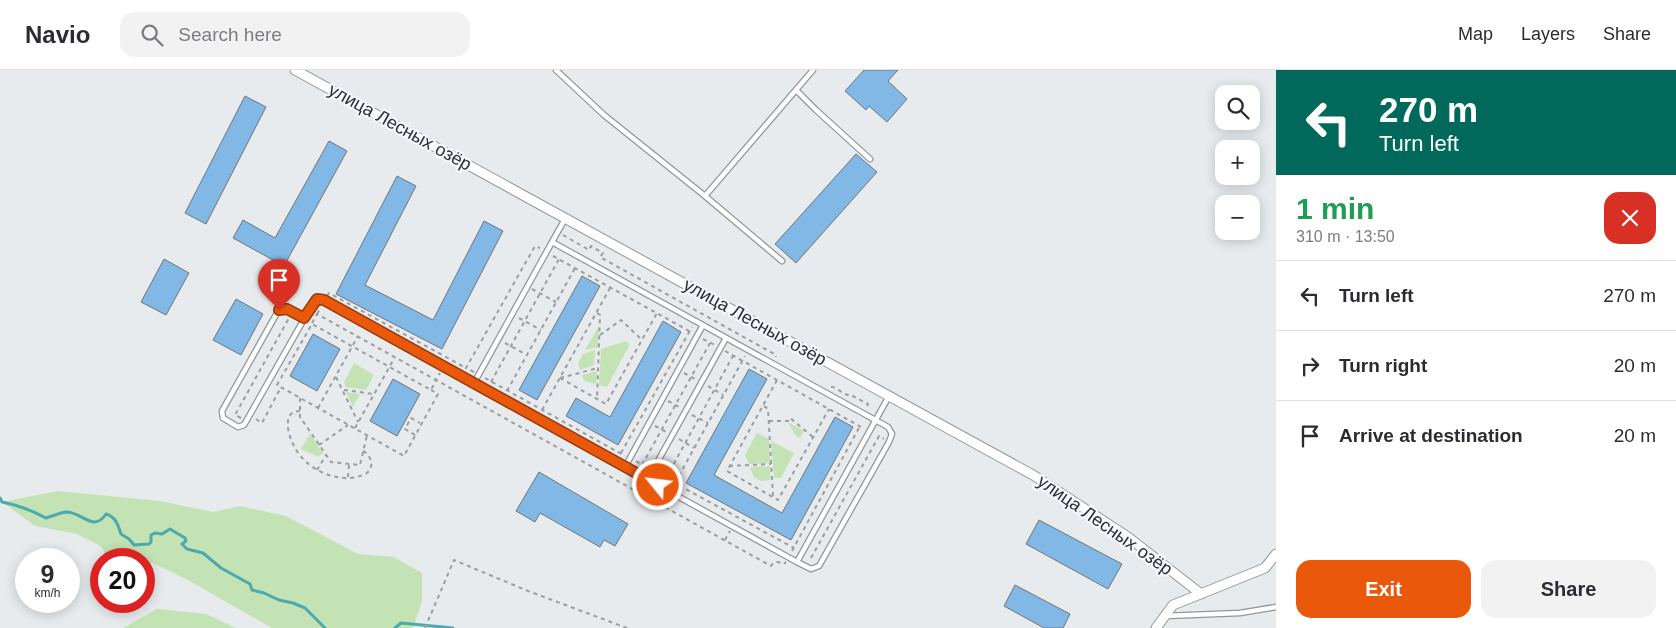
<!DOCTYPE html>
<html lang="en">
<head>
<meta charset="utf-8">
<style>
  :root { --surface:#fff; --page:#f2f2f3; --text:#2b2b33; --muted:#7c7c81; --line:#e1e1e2; --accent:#ea580c }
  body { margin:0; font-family:Helvetica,sans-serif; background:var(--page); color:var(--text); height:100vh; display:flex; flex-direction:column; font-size:19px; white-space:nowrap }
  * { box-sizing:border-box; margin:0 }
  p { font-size:16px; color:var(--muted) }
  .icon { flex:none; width:28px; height:28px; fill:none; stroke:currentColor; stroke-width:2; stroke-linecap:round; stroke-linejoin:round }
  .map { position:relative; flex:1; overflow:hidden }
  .side { display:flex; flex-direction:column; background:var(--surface); width:400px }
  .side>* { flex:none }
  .hud { background:#00695c; color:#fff; overflow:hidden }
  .controls { position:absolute; left:1215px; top:15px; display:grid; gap:10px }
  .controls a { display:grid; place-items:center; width:45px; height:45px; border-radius:10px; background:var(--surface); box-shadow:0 2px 12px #0003; font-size:25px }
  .speed { position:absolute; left:15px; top:478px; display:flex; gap:10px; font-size:25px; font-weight:700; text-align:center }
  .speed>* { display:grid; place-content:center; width:65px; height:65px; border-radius:50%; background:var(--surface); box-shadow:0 2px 12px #0003; line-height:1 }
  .speed small { font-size:12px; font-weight:400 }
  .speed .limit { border:8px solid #d22; background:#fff; color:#111 }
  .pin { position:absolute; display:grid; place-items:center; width:42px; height:42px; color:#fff; margin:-51px -21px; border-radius:50% 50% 50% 0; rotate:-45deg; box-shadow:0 0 5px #0007 }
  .pin .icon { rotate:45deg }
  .me { position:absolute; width:55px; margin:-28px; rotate:299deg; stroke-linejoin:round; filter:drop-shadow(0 0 4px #0008) }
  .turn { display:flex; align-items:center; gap:18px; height:105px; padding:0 20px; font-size:22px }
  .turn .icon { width:65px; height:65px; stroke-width:2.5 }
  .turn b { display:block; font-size:35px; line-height:42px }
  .round { display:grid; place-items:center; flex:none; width:52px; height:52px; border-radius:15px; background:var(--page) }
  .overview { display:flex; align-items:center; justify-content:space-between; height:85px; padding:0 20px }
  h1 { font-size:30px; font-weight:600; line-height:38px; color:#1e9e55 }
  .primary-button { display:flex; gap:10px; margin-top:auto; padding:10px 20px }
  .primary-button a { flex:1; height:58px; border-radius:15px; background:var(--accent); color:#fff; font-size:20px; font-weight:600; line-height:58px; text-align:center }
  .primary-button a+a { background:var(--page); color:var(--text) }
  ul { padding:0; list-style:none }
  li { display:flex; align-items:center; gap:15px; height:70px; padding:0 20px; border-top:1px solid var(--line) }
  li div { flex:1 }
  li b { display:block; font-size:19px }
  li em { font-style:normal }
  header { display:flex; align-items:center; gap:30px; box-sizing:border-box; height:70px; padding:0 25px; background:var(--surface); border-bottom:1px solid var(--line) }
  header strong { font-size:24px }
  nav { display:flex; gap:28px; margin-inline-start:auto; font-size:18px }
  .search { width:350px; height:45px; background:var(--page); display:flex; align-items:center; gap:12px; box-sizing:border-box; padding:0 18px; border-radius:15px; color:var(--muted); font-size:19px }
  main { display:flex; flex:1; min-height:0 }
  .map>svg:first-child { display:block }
  .green { fill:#c3e3b4 }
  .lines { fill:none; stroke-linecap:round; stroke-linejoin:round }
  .stream { stroke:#4ea9ad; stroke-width:3 }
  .building { fill:#81b8e5; stroke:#727578 }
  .lane-casing { stroke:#93979a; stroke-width:7 }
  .street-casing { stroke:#93979a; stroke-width:11 }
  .path { stroke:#9b9ea0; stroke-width:2; stroke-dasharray:4 4; stroke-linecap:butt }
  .lane { stroke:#fff; stroke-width:4.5 }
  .street { stroke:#fff; stroke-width:9 }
  .route-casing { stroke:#983908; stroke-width:12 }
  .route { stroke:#ea580c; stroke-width:9 }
  .labels { text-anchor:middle; stroke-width:4.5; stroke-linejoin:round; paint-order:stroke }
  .street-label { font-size:18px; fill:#2c2d2e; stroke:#f4f8fc }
</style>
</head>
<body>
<header>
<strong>Navio</strong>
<div class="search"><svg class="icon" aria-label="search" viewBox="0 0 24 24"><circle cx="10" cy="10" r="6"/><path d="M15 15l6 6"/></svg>Search here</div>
<nav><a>Map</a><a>Layers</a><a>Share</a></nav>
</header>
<main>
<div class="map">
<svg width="1276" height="558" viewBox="0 0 1276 558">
  <rect width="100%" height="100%" fill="#e7ebee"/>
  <path class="green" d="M599,256L598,277L585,280Z
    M627,271L629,276L607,317L599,315L601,279Z
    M595,280L594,295L580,300L578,293L583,284Z
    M354,293L374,305L366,320L346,317L344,312Z
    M597,301L596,314L584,311L582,305Z
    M346,322L360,324L353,337Z
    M788,352L804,361L800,368L795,365Z
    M757,363L769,369L770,393L749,394L745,385Z
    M310,364L323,383L318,387L301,379Z
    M771,371L794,383L781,408H774Z
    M770,396V410L761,411L754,407L750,397Z
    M58,421L160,431L213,442L240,436L286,446L358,484L394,487L422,503V532L413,558H272L186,509L144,489H107L102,477L77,464L35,456L2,432Z
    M157,539L206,544L236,558H123Z"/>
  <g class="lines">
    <path class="stream" d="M0,428L2,432C18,435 31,440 46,448C52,446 60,443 66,442C83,442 93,463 106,444C116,447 118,455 121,464L129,469L134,475L149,474L151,472V465L155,463L162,464L170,459L185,468L186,471L182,474L187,479L203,483L221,498L250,514L252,520L264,523L279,530L293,533L305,538L325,558
      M395,558L401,553L453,558"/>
  </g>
  <path class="building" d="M864,0H898L888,11L907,29L887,52L869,36L866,40L845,21Z
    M245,26L266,37L206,154L185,143Z
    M329,71L347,81L284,196L233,168L243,150L275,168Z
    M856,84L877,102L796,193L775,174Z
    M397,106L416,116L365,215L433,250L484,151L503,161L442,279L336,224Z
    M164,189L189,203L166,245L141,232Z
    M582,206L600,216L537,330L519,320Z
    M236,229L263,244L241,285L213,270Z
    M663,251L681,262L618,375L566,346L576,328L610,347Z
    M313,264L340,279L317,321L290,306Z
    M749,299L767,309L714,405L782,443L835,347L853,357L791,470L686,413Z
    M393,309L420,324L397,366L370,351Z
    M539,402L628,454L615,476L604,470L600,477L540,443L535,452L516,441Z
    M1039,450L1122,494L1108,519L1026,474Z
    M1015,515L1070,544L1063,558H1044L1004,536Z"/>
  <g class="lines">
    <g class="lane-casing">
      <path id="lane" d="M556,0L604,45L705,126
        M796,20L816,40L870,89
        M552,172L565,149
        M782,191L705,126L813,0
        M304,248L287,239H281L277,243L222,341L223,348L238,357L244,355L312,235L317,229H320L797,492L889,326
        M474,313L552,172L888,357L892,364L889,372L819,496L811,499L797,492
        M625,397L703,255
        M648,409L726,268
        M1165,546L1240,543L1276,537"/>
    </g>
    <g class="street-casing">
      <path id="street" d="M295,0L1033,405L1128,467L1201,524
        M1156,558L1173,535L1265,498L1276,484"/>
    </g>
    <path class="path" d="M563,165L589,180L591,176L603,183L600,187L776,285V287
      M553,186L691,262
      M532,219L556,232
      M327,226L329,223L466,298
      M597,243L600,245L597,329
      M317,244L321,237
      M519,248L541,260
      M312,253L317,244L436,310L440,303
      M600,265L621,250L642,270
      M703,269L715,275
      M505,273L527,285
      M725,281L861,357
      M474,302L466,298L535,176L540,178
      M684,303L695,309
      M336,307L358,352
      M485,308L625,386
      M560,308L606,334L657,243
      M560,308L598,298
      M777,310L727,401L778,430L829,339
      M491,312L559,189
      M708,316L723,325
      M831,317H833L847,325L849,324L868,334L867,337
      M344,320L374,324
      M431,320L438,324L404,386L277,315L312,254L431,320L436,310L771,496C775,490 779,492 784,494L786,492
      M507,321L575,198
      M300,328V347L331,392L360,395L367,365
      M668,331L679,337
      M764,336L768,339L773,426
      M318,338L358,266
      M542,340L610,218
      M300,341L293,342L289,346C286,356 289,366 294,376C305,399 338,415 363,405C375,401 373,386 363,381
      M692,345L708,353
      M241,348L235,345L289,248
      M256,349L262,353L281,317
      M769,351H788L790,348L813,367
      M655,356L666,362
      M355,358L395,287
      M415,365L405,359L411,348L420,353
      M679,369L694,378
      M319,375L348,355
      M621,383L692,257
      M636,391L647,398
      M642,395L710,273
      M729,396L771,394
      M317,400L326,385
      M658,404L794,478
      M348,407L349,395
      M666,408L733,286
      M675,413L745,286
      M725,470L730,461
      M792,481L860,356
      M811,488L879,366L884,369
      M425,558L454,490L528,521L627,558"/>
    <use href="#lane" class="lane"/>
    <use href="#street" class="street"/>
  </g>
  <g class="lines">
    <g class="route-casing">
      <path id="route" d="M279,240L287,239L304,248L317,229L324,230L658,415"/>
    </g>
    <use href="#route" class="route"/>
  </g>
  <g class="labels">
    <g class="street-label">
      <text transform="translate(400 57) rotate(29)" y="6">улица Лесных озёр</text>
      <text transform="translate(755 252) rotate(29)" y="6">улица Лесных озёр</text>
      <text transform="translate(1105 455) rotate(35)" y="6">улица Лесных озёр</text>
    </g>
  </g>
</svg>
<div class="controls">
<a><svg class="icon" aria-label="search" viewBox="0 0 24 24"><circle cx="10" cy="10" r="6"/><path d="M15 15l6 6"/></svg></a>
<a>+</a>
<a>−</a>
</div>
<div class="speed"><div>9<small>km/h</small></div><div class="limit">20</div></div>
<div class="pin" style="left:279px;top:240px;background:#d93025"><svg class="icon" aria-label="arrive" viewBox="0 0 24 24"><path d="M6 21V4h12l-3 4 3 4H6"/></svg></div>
<svg class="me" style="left:658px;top:415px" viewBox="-20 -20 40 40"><circle r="17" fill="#ea580c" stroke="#fff" stroke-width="3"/><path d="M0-11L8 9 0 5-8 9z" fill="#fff"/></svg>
</div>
<section class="side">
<div class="hud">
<div class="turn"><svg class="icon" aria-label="left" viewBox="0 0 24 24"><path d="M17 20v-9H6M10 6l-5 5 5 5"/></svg><div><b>270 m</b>Turn left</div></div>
</div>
<div class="overview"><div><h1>1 min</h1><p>310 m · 13:50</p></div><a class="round" style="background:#d93025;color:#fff"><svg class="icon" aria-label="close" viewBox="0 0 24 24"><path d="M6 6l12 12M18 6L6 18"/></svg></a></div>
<ul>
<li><svg class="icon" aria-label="left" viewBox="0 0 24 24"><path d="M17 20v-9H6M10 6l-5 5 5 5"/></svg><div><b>Turn left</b></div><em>270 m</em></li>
<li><svg class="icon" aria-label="right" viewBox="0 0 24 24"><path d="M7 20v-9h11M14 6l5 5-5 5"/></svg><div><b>Turn right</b></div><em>20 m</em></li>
<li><svg class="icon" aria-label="arrive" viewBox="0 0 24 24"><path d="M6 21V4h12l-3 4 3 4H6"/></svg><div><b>Arrive at destination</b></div><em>20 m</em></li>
</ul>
<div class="primary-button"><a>Exit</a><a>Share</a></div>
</section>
</main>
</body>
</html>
